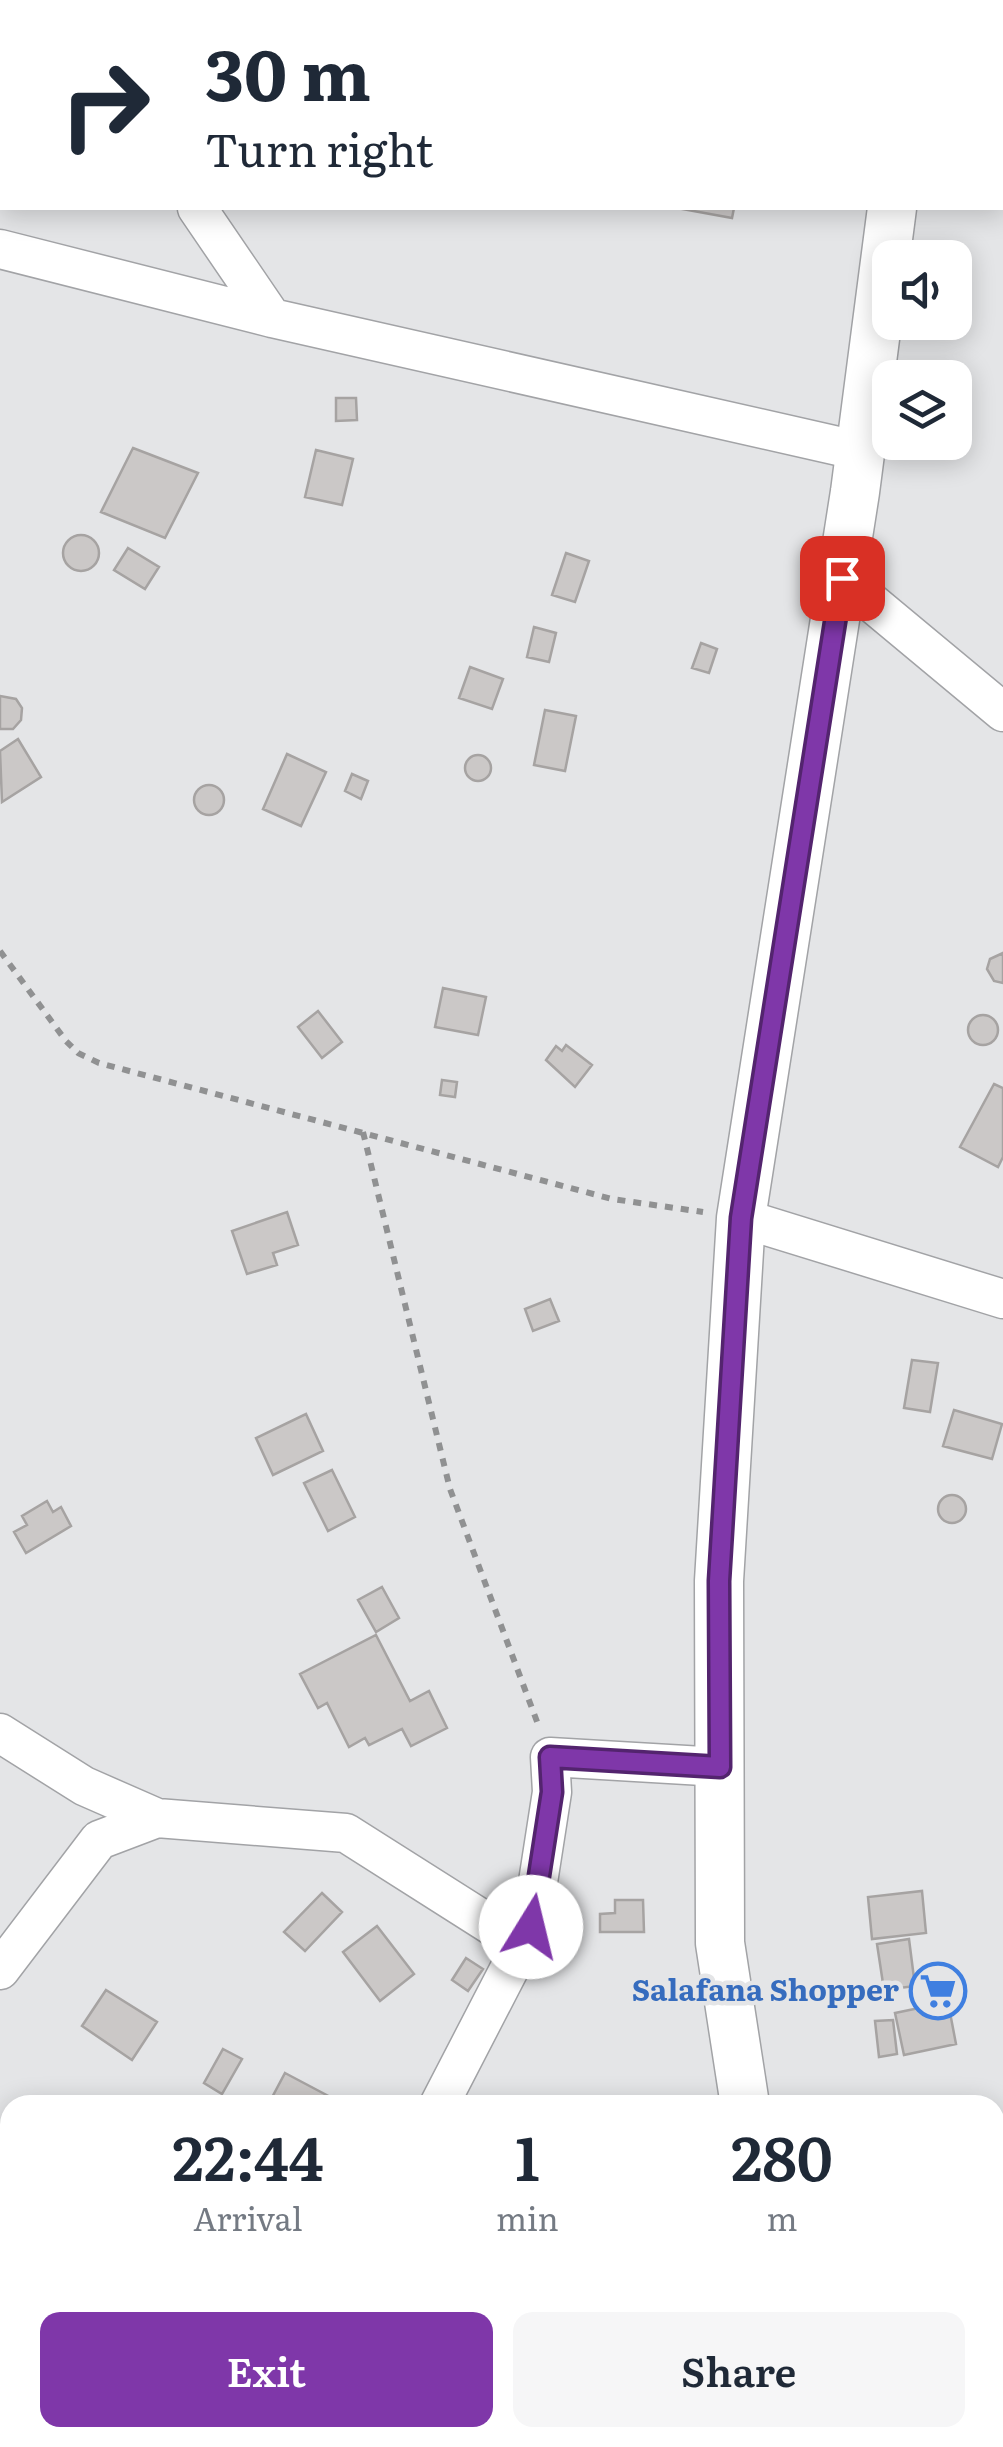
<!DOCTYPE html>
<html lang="en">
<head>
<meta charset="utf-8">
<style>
  :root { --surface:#fff; --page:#f6f6f7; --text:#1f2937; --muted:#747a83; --accent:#7f37a9 }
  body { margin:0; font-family:Literata,serif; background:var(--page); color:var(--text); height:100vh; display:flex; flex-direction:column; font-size:38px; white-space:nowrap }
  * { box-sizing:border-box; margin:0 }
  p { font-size:32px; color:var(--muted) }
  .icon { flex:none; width:55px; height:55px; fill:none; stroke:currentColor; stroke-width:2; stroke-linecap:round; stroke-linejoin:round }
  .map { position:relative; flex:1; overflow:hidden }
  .panel { position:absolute; left:0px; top:2095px; width:1005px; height:352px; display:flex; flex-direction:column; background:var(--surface); border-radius:30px 30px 0 0; box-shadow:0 5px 25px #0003 }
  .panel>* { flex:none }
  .guide { position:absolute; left:0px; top:0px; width:1005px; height:210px; box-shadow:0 5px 25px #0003; background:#fff; color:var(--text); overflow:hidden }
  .buttons { position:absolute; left:872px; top:240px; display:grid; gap:20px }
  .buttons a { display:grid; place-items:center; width:100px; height:100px; border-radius:20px; background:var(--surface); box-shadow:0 5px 25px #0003; font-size:50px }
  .pin { position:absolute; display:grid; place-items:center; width:85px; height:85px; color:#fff; margin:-42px; border-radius:20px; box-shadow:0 5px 15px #0006 }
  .me { position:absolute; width:110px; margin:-55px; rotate:9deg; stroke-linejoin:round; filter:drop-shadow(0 0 8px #0008) }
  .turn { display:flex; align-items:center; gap:35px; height:210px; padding:0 40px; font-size:45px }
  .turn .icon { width:130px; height:130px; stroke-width:2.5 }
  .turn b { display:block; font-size:70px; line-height:85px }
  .eta { display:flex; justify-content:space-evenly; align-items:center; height:170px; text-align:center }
  .eta b { font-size:60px; font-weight:600; line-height:70px }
  .action { display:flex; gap:20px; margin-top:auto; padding:20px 40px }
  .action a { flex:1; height:115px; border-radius:20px; background:var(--accent); color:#fff; font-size:40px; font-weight:600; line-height:115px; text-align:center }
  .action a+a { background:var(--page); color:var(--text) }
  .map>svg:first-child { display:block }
  .building { fill:#cbc8c7; stroke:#a6a3a2; stroke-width:2.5 }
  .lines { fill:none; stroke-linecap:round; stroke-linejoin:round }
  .minor-casing { stroke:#a2a3a6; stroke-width:41 }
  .major-casing { stroke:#a2a3a6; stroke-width:51 }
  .path { stroke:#909192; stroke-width:6; stroke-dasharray:8 8; stroke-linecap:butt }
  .minor { stroke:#fff; stroke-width:38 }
  .major { stroke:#fff; stroke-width:48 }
  .route-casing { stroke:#53246e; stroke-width:25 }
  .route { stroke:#7f37a9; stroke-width:18 }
  .labels { text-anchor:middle; stroke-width:9; stroke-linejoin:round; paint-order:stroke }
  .shop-label { font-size:30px; font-weight:bold; fill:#366cbe; stroke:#e4e5e7; text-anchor:end }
</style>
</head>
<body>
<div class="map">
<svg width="1003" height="2447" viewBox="0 0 1003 2447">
  <rect width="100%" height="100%" fill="#e4e5e7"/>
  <path class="building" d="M677,208H734L732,218Z
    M336,398H356L357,420L336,421Z
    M133,448L198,473L165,538L101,512Z
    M316,450L353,459L342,505L305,497Z
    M63 553a18 18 0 1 1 36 0a18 18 0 1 1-36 0Z
    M128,548L159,567L145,589L114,570Z
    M566,553L589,561L575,602L552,595Z
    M534,627L556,633L549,662L527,657Z
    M701,643L717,649L709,673L692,668Z
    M470,667L503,679L492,709L459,698Z
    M0,696L16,699L22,708L21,720L13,729H0Z
    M545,710L576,716L565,771L534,765Z
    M18,739L41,777L2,802L0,751Z
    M287,754L326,772L301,826L263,809Z
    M465 768a13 13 0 1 1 26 0a13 13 0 1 1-26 0Z
    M352,774L368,781L361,799L345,791Z
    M194 800a15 15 0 1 1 30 0a15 15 0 1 1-30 0Z
    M1003,953V983L994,981L987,969L990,959Z
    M443,988L486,997L478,1035L435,1027Z
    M318,1011L342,1042L322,1058L298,1027Z
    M968 1030a15 15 0 1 1 30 0a15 15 0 1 1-30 0Z
    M566,1045L592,1065L575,1087L546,1060L556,1046L562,1051Z
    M442,1080L457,1082L455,1097L440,1095Z
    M994,1084L1003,1088V1157L998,1167L960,1147Z
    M287,1212L298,1245L273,1253L277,1265L247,1274L232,1231Z
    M550,1299L559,1321L533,1331L525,1309Z
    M912,1360L938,1363L930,1412L904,1408Z
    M954,1410L1002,1424L992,1459L943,1446Z
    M306,1414L323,1451L273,1475L256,1438Z
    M332,1470L355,1517L328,1531L304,1483Z
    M938 1509a14 14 0 1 1 28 0a14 14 0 1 1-28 0Z
    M47,1501L53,1512L61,1507L71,1526L26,1553L14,1532L27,1525L22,1516Z
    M382,1587L399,1618L376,1632L358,1600Z
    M376,1635L410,1701L429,1691L447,1728L411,1746L402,1729L369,1745L365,1738L349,1747L327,1703L318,1708L300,1674Z
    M922,1891L926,1933L872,1939L868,1897Z
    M322,1893L342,1912L305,1951L284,1932Z
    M615,1900H643L644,1932H600V1914L615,1913Z
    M377,1926L414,1974L380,2001L343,1952Z
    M909,1939L915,1986L884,1990L877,1944Z
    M466,1958L483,1969L468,1991L452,1980Z
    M106,1990L157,2022L132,2060L82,2026Z
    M948,2002L956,2044L904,2055L895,2013Z
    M893,2020L897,2054L879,2057L875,2021Z
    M223,2049L242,2059L222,2094L204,2083Z
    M285,2073L334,2099L331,2105H268Z
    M0,2195L10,2213V2227L0,2233Z
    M162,2438H199L193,2447H177Z"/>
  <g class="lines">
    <g class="minor-casing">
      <path id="minor" d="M9,0L11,2
        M197,208L272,318
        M0,249L272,318L860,451
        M842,578L1003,712
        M741,1218L1003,1299
        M0,1733L84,1786L157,1818L346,1833L524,1946
        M0,1970L99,1840L157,1818
        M439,2105L531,1927L552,1792L550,1757L720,1767
        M995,2229L1003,2228
        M0,2413L10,2418
        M45,2438L62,2447
        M278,2447L282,2438"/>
    </g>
    <g class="major-casing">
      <path id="major" d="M919,2V0
        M745,2105L720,1943L719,1581L741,1218L855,492L892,208
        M805,2438L808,2447"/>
    </g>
    <path class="path" d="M0,951L66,1041L78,1053L99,1063L612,1199L703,1212
      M363,1132L450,1489L539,1727"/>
    <use href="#minor" class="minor"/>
    <use href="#major" class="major"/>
  </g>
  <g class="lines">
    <g class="route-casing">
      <path id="route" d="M531,1927L552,1792L550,1757L720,1767L719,1581L741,1218L842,578"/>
    </g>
    <use href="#route" class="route"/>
  </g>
  <defs>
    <g id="supermarket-ring" transform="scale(2.875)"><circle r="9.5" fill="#e4e5e7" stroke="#3f7fe0" stroke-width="1.5"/><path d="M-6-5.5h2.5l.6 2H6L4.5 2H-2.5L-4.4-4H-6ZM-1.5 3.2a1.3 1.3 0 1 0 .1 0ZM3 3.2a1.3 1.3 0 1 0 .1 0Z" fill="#3f7fe0"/></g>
  </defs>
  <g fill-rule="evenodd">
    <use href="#supermarket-ring" x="938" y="1991"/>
  </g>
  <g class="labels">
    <g class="shop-label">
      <text x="899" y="2001">Salafana Shopper</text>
    </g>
  </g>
</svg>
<div class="buttons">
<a><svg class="icon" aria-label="sound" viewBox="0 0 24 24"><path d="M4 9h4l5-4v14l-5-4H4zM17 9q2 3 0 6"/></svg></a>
<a><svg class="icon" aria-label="layers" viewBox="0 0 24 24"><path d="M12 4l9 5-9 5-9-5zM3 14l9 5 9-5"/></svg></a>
</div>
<div class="pin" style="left:842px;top:578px;background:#d93025"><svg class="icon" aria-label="arrive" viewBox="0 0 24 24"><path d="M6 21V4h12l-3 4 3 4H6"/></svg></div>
<svg class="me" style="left:531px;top:1927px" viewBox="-20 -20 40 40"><circle r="19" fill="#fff"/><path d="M0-13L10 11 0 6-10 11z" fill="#7f37a9"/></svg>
<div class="guide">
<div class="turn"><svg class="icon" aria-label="right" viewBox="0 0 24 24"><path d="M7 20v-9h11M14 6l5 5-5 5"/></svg><div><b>30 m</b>Turn right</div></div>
</div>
<section class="panel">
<div class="eta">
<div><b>22:44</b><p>Arrival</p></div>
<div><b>1</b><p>min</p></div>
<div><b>280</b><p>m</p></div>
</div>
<div class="action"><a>Exit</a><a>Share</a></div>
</section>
</div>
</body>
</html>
